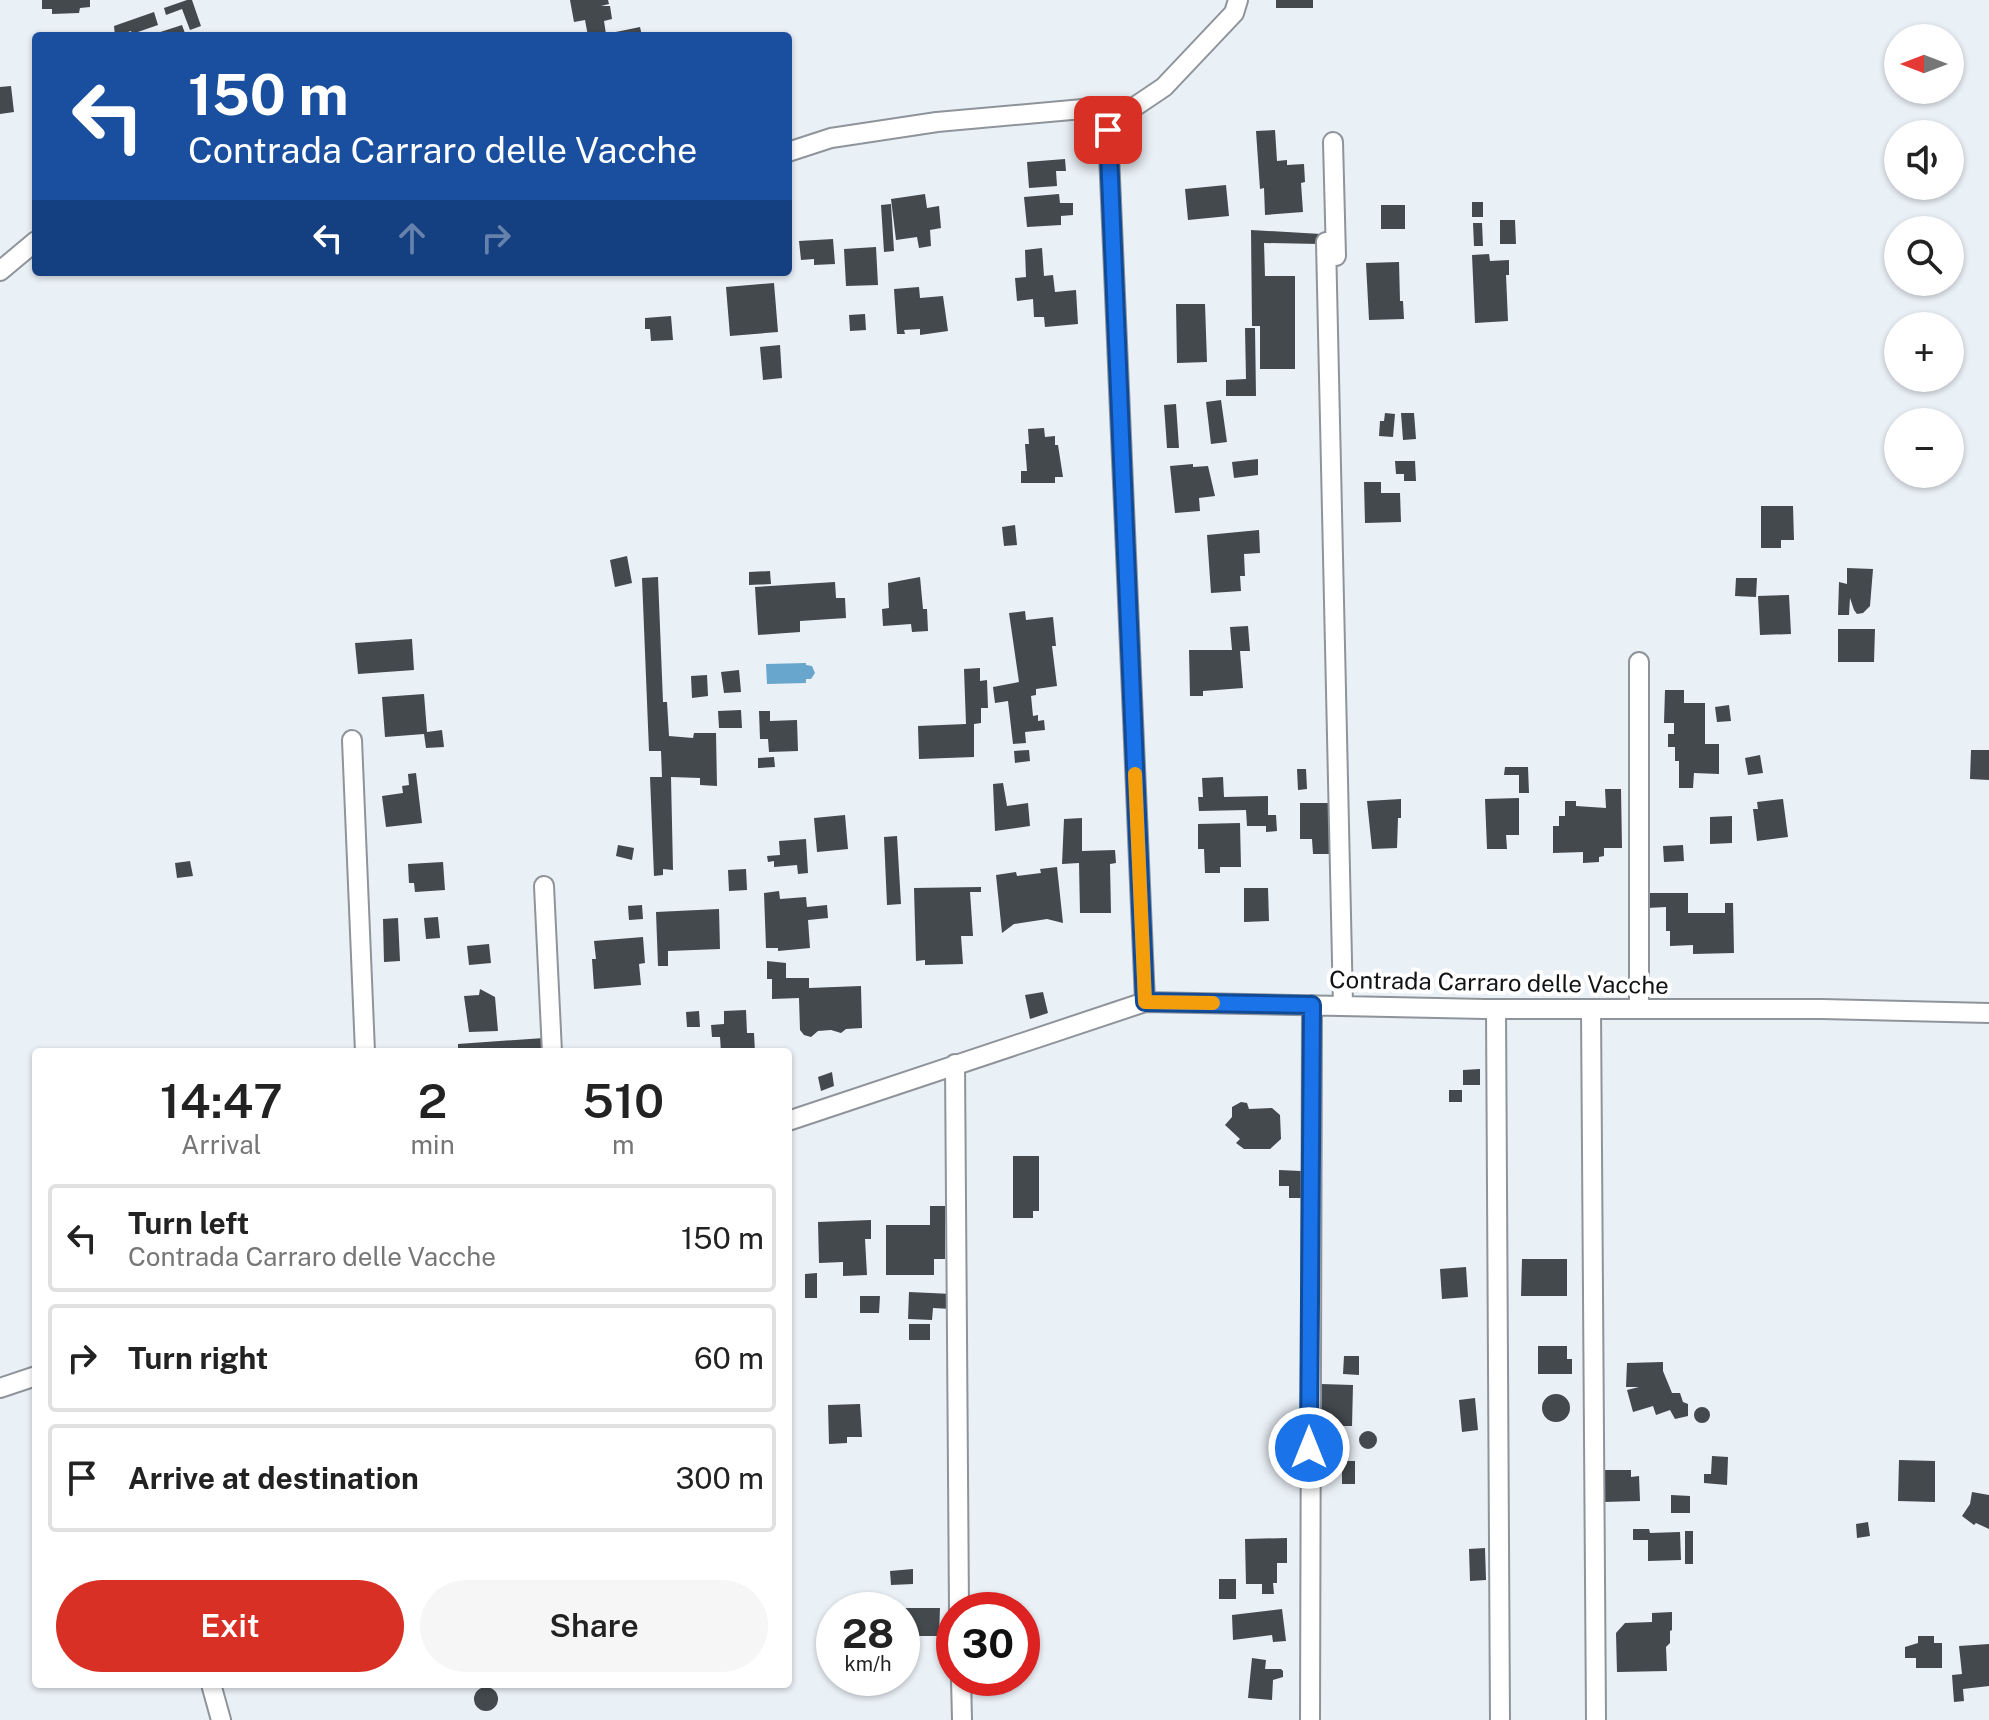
<!DOCTYPE html>
<html lang="en">
<head>
<meta charset="utf-8">
<style>
  :root { --surface:#fff; --page:#f6f6f6; --text:#222; --muted:#767676; --line:#e0e0e0; --accent:#d93025 }
  body { margin:0; font-family:"Public Sans",sans-serif; background:var(--page); color:var(--text); height:100vh; display:flex; flex-direction:column; font-size:30px; white-space:nowrap }
  * { box-sizing:border-box; margin:0 }
  p { font-size:26px; color:var(--muted) }
  .icon { flex:none; width:44px; height:44px; fill:none; stroke:currentColor; stroke-width:2; stroke-linecap:round; stroke-linejoin:round }
  .map { position:relative; flex:1; overflow:hidden }
  .sheet { position:absolute; left:32px; top:1048px; width:760px; height:640px; display:flex; flex-direction:column; background:var(--surface); border-radius:8px; box-shadow:0 2px 6px #0004 }
  .sheet>* { flex:none }
  .banner { position:absolute; left:32px; top:32px; width:760px; height:244px; border-radius:8px; box-shadow:0 2px 6px #0004; background:#1a4fa0; color:#fff; overflow:hidden }
  .needle { width:52px; rotate:270deg }
  .controls { position:absolute; left:1884px; top:24px; display:grid; gap:16px }
  .controls a { display:grid; place-items:center; width:80px; height:80px; border-radius:50%; background:var(--surface); box-shadow:0 2px 6px #0004; font-size:40px }
  .speed { position:absolute; left:816px; top:1592px; display:flex; gap:16px; font-size:40px; font-weight:700; text-align:center }
  .speed>* { display:grid; place-content:center; width:104px; height:104px; border-radius:50%; background:var(--surface); box-shadow:0 2px 6px #0004; line-height:1 }
  .speed small { font-size:20px; font-weight:400 }
  .speed .limit { border:12px solid #d22; background:#fff; color:#111 }
  .pin { position:absolute; display:grid; place-items:center; width:68px; height:68px; color:#fff; margin:-34px; border-radius:16px; box-shadow:0 4px 12px #0006 }
  .me { position:absolute; width:88px; margin:-44px; rotate:0deg; stroke-linejoin:round; filter:drop-shadow(0 0 6px #0008) }
  .turn { display:flex; align-items:center; gap:28px; height:168px; padding:0 24px; font-size:36px }
  .turn .icon { width:104px; height:104px; stroke-width:2.5 }
  .turn b { display:block; font-size:56px; line-height:68px }
  .lanes { display:flex; align-items:center; height:76px; padding:0 24px; background:#0003; justify-content:center; gap:40px; direction:ltr }
  .lanes .off { opacity:.35 }
  .eta { display:flex; justify-content:space-evenly; align-items:center; height:136px; text-align:center }
  .eta b { font-size:48px; font-weight:600; line-height:56px }
  .primary-button { display:flex; gap:16px; margin-top:auto; padding:16px 24px }
  .primary-button a { flex:1; height:92px; border-radius:48px; background:var(--accent); color:#fff; font-size:32px; font-weight:600; line-height:92px; text-align:center }
  .primary-button a+a { background:var(--page); color:var(--text) }
  ul { padding:0; list-style:none }
  li { display:flex; align-items:center; gap:24px; height:108px; margin:0 16px 12px; padding:0 8px; border:4px solid var(--line); border-radius:8px }
  li div { flex:1 }
  li b { display:block; font-size:30px }
  li em { font-style:normal }
  .map>svg:first-child { display:block }
  .water { fill:#69a6cd }
  .building { fill:#43494d }
  .lines { fill:none; stroke-linecap:round; stroke-linejoin:round }
  .minor-casing { stroke:#8e949a; stroke-width:22 }
  .minor { stroke:#fff; stroke-width:18 }
  .route-casing { stroke:#114b97; stroke-width:20 }
  .route { stroke:#1a73e8; stroke-width:14 }
  .slow { stroke:#f59e0b; stroke-width:14 }
  .labels { text-anchor:middle; stroke-width:8; stroke-linejoin:round; paint-order:stroke }
  .street-label { font-size:24px; fill:#111315; stroke:#fff }
</style>
</head>
<body>
<div class="map">
<svg width="1989" height="1720" viewBox="0 0 1989 1720">
  <rect width="100%" height="100%" fill="#e9f0f6"/>
  <path class="water" d="M806,663V665L812,666L815,673L811,679H806V683L767,684L766,664Z"/>
  <path class="building" d="M42,0H90V7L80,8L79,13L52,14V9H42Z
    M187,0H192L201,26L190,30L182,9L166,15L164,8Z
    M570,0H608L609,4L601,6H610L612,19L604,21L606,34L640,27L642,36H588L585,20L574,22Z
    M1276,0H1313V8H1276Z
    M154,12L158,25L132,34L131,31L115,36L114,26Z
    M182,25L186,36H151V35Z
    M11,86L14,112L0,114V87Z
    M1275,130L1277,161L1287,160V165L1304,164L1305,182L1301,183L1303,212L1265,215L1264,188L1260,189L1256,131Z
    M1065,159L1066,171H1056L1057,186L1029,188L1027,162Z
    M1226,185L1229,216L1188,220L1185,189Z
    M925,194L927,208L939,206L941,228L930,230L931,246L919,248L917,237L896,240L891,199Z
    M1059,194L1060,203H1073V215L1061,216V225L1027,227L1024,197Z
    M1472,202H1483V217H1472Z
    M891,204L894,251L884,252L881,205Z
    M1381,205H1405V229H1381Z
    M1500,220H1515L1516,244H1500Z
    M1473,223H1482L1483,246H1474Z
    M1251,230L1321,234L1320,244L1264,243L1265,276H1295V369H1260V326H1252Z
    M833,239L835,264L814,265V259L801,260L799,241Z
    M876,247L878,285L846,286L844,249Z
    M1042,248L1044,276L1053,275L1055,292L1076,290L1078,324L1045,327L1044,317H1034L1033,299L1017,301L1015,278L1026,277L1025,250Z
    M1489,254L1490,261L1509,260V275H1506L1508,321L1475,323L1472,255Z
    M1399,262L1400,301H1403L1404,319L1369,320L1366,263Z
    M774,283L778,332L730,336L726,287Z
    M919,287L920,298L943,296L948,331L920,335V329L904,330L905,334H897L894,289Z
    M1176,304H1205L1207,362L1177,363Z
    M865,314L866,330L850,331L849,315Z
    M671,316L673,340L651,341L650,329H645V318Z
    M1245,328H1255L1256,396H1226V380L1246,379Z
    M780,345L782,378L763,380L760,347Z
    M1221,400L1227,442L1211,444L1206,402Z
    M1176,404L1179,448H1167L1164,405Z
    M1385,413L1395,414L1393,437L1379,436L1380,421H1384Z
    M1401,413H1414L1416,439L1403,440Z
    M1044,428L1045,437L1055,436V445H1058L1063,477H1055V483H1021V471H1027L1025,444H1029L1028,429Z
    M1258,459V475L1234,478L1232,462Z
    M1395,461H1415L1416,481H1404V474H1396Z
    M1193,464V467L1208,466L1215,496L1199,498L1200,511L1175,513L1170,466Z
    M1364,482H1381V493H1400L1401,522L1365,523Z
    M1761,506H1793L1794,540H1781V548H1761Z
    M1015,525L1017,545L1004,546L1002,527Z
    M1259,530L1260,553L1244,554L1245,576H1240L1241,591L1211,593L1207,535Z
    M627,556L632,583L615,587L610,560Z
    M1847,568L1873,569L1870,606L1863,613L1857,614L1854,610L1850,598L1849,615H1838L1839,582L1847,584Z
    M770,571L771,584L749,585V572Z
    M658,577L663,702H667L669,736L693,738L694,733H716L717,786L700,785V778L671,777L673,870L663,869V875L654,876L650,777H662L661,751H649L642,578Z
    M920,577L923,609H927L928,631L912,632L911,624L883,626L882,609L889,608L888,583Z
    M1736,578H1757L1756,597L1735,596Z
    M835,582L836,598H845L846,618L800,621V632L758,635L755,587Z
    M1789,595L1791,634L1760,635L1758,596Z
    M1025,611L1026,620L1053,617L1056,646H1052L1057,686L1036,689V695L1031,696L1033,716L1038,715V721L1044,720L1045,730L1025,732L1026,743L1013,744L1008,701L995,703L993,687L1019,682L1009,613Z
    M1248,626L1250,651H1240L1243,688L1203,691V696H1190L1189,650H1232L1230,627Z
    M1838,629H1875L1874,662H1838Z
    M412,639L414,670L358,674L355,643Z
    M980,668V681L987,680L988,708H981V723L974,724V757L919,759L918,726L966,724L964,669Z
    M739,670L741,692L724,693L721,672Z
    M707,675L708,696L692,698L691,676Z
    M1665,690H1684V703H1705V744H1719V774L1694,773L1693,788H1679V761H1675V747H1668V734H1674V723H1664Z
    M424,694L427,732L442,730L444,747L426,748L424,734L385,737L382,697Z
    M1729,705L1731,721L1717,722L1715,707Z
    M741,710L742,728H719L718,711Z
    M759,711H770V721L797,720L798,751L769,752L768,739H760Z
    M1029,750L1030,761L1015,763L1014,751Z
    M1971,750H1989V780L1970,779Z
    M1760,755L1763,773L1748,775L1745,758Z
    M774,757L775,767L758,768V758Z
    M1505,767H1528L1529,793H1519V775H1504Z
    M1297,769H1306L1307,789L1298,790Z
    M416,773L422,823L386,827L382,796L403,793L402,786L409,785L408,774Z
    M1223,777L1224,797L1268,796V815H1276L1277,831L1266,832V826H1247L1246,810L1199,811L1198,797H1203L1202,778Z
    M1003,783L1007,806L1028,803L1030,826L995,831L993,784Z
    M1605,789H1621L1622,848H1604V856L1599,857V862L1583,863V852L1553,853V826H1559V816H1565V801H1576V806L1606,808Z
    M1519,798V835H1506L1507,849H1487L1485,799Z
    M1401,799V818H1398L1397,848L1372,849L1367,801Z
    M1783,799L1788,837L1757,841L1753,809H1758L1757,802Z
    M1300,803H1330V854H1313L1312,839H1300Z
    M845,815L848,849L817,852L814,818Z
    M1732,816V843L1710,844V817Z
    M1082,818V851L1115,850L1116,863L1110,864L1111,913H1080L1079,863L1062,864L1064,819Z
    M1240,823L1241,867H1220V873H1205L1204,849H1198V824Z
    M897,836L901,904L887,905L884,837Z
    M806,839L808,873L798,874L797,865L774,867V861L768,862L767,856L780,855L779,841Z
    M618,845L634,848L632,860L616,856Z
    M1683,845L1684,861L1664,862L1663,846Z
    M190,861L193,876L177,878L175,863Z
    M443,862L445,890L415,892L414,883H409L408,864Z
    M1057,867L1063,923L1047,919L1014,924L1002,933L996,875L1016,872L1017,876L1041,873L1040,869Z
    M746,869L747,890L729,891L728,870Z
    M981,887V892H970L973,936H961L963,964L925,965V960L916,961L914,888Z
    M1244,888H1268L1269,921L1244,922Z
    M779,891L780,899L806,897L807,907L827,905L828,918L808,920L810,948L778,951V948H766L764,893Z
    M1646,893H1688V913H1725V903H1733L1734,953L1693,954V945L1670,946V931H1666V907L1647,908Z
    M642,905L643,919L629,920L628,906Z
    M719,909L720,949L668,951V966H658L656,912Z
    M438,917L440,938L426,939L424,918Z
    M398,918L400,961L384,962L383,919Z
    M643,937L645,963L639,964L641,985L594,989L592,959H596L594,941Z
    M489,944L491,963L469,965L467,946Z
    M767,961L786,963V978H809V988L861,986L862,1028L846,1029L841,1033L831,1030L818,1031L811,1037L804,1035L800,1030L799,998L772,999V979H767Z
    M480,989L495,997L498,1031L469,1032L464,996L479,995Z
    M1043,992L1048,1013L1030,1019L1025,995Z
    M746,1010L747,1033H754L755,1052H721L720,1037H712L711,1025L724,1024V1011Z
    M699,1011L700,1027H687L686,1012Z
    M544,1038V1052H458V1044Z
    M1480,1069V1085H1463V1070Z
    M832,1072L834,1086L821,1091L818,1077Z
    M1449,1090H1462V1102H1449Z
    M1241,1102L1247,1103L1249,1109L1272,1108L1280,1115L1281,1139L1270,1149H1244L1236,1143L1240,1139L1225,1125L1232,1117V1107Z
    M1013,1156H1039V1211H1033V1218H1013Z
    M1279,1170L1301,1171V1198H1289V1186H1279Z
    M930,1206H945V1259H934V1275H886V1225H930Z
    M871,1220V1239H865L867,1275L843,1276V1262L819,1263L818,1222Z
    M1522,1259H1567V1296H1521Z
    M1466,1267L1468,1297L1442,1299L1440,1269Z
    M817,1273V1298H805V1274Z
    M909,1292L952,1294V1309L933,1308L932,1320L908,1319Z
    M860,1296H880L879,1313H860Z
    M909,1324H930V1340H909Z
    M1538,1346H1567V1359H1572V1374H1538Z
    M1344,1356H1359V1375L1343,1374Z
    M1663,1362V1371L1672,1393H1680L1683,1402L1688,1404V1416L1675,1419L1670,1410L1656,1415L1653,1406L1633,1412L1627,1390L1639,1387H1626L1627,1363Z
    M1321,1384L1353,1385L1352,1426H1335V1446L1320,1445Z
    M1542 1408a14 14 0 1 1 28 0a14 14 0 1 1-28 0Z
    M1475,1398L1478,1430L1462,1432L1459,1400Z
    M860,1404L862,1437H847V1443L829,1444L828,1405Z
    M1694 1415a8 8 0 1 1 16 0a8 8 0 1 1-16 0Z
    M1359 1440a9 9 0 1 1 18 0a9 9 0 1 1-18 0Z
    M1712,1456L1728,1457L1727,1485L1704,1483V1474H1711Z
    M1899,1460L1935,1461V1502L1898,1501Z
    M1342,1461H1355V1484H1342Z
    M1602,1470H1631V1477L1639,1476L1640,1501L1603,1502Z
    M1972,1492L1989,1495V1529L1976,1523L1974,1525L1962,1516L1970,1504Z
    M1671,1495L1690,1496V1513H1671Z
    M1868,1522L1870,1536L1857,1538L1856,1524Z
    M1633,1529H1649L1650,1533L1680,1532L1681,1560L1648,1561V1540H1633Z
    M1685,1531H1693V1564H1685Z
    M1287,1538V1563H1277V1583H1273L1274,1594H1262V1584H1246L1245,1539Z
    M1485,1548L1486,1580L1470,1581L1469,1549Z
    M913,1569V1584L891,1585L890,1571Z
    M1219,1579H1236V1599H1219Z
    M905,1608H940L939,1636H905Z
    M1282,1609L1286,1641L1273,1642L1272,1635L1233,1640L1232,1615Z
    M1672,1612V1630L1670,1631V1643L1666,1647L1667,1671L1617,1672L1616,1633L1625,1623L1652,1622V1613Z
    M1918,1636H1934V1643H1942V1668H1916V1658H1905V1647L1918,1643Z
    M1989,1644V1686L1963,1689L1964,1701L1954,1702L1952,1675L1962,1674L1959,1646Z
    M1252,1658L1266,1660L1265,1669H1281L1283,1671V1677L1273,1680L1272,1700L1248,1698Z
    M474 1699a12 12 0 1 1 24 0a12 12 0 1 1-24 0Z"/>
  <g class="lines">
    <g class="minor-casing">
      <path id="minor" d="M1333,142L1336,256
        M788,152L831,138L937,122L1094,108L1121,116
        M1326,242L1343,1005
        M0,271L36,241
        M1639,662V1009
        M352,740L365,1052
        M544,886L552,1052
        M1145,1002L1108,130L1121,116L1164,87L1234,13L1238,0
        M1496,1009L1500,1720
        M1591,1009L1596,1720
        M955,1064L959,1610
        M788,1121L1145,1002L1485,1009H1822L1989,1013
        M0,1388L36,1376
        M961,1678L962,1720
        M211,1684L221,1720
        M1310,1720L1312,1005"/>
    </g>
    <use href="#minor" class="minor"/>
  </g>
  <g class="lines">
    <g class="route-casing">
      <path id="route" d="M1108,130L1145,1002L1312,1005L1309,1448"/>
    </g>
    <use href="#route" class="route"/>
    <path class="slow" d="M1135,774L1145,1002L1213,1003"/>
  </g>
  <g class="labels">
    <g class="street-label">
      <text transform="translate(1499 983) rotate(1)" y="8">Contrada Carraro delle Vacche</text>
    </g>
  </g>
</svg>
<div class="controls">
<a><svg class="needle" viewBox="-14 -14 28 28"><path d="M0-13l5 13h-10z" fill="#e53935"/><path d="M0 13l5-13h-10z" fill="#767676"/></svg></a>
<a><svg class="icon" aria-label="sound" viewBox="0 0 24 24"><path d="M4 9h4l5-4v14l-5-4H4zM17 9q2 3 0 6"/></svg></a>
<a><svg class="icon" aria-label="search" viewBox="0 0 24 24"><circle cx="10" cy="10" r="6"/><path d="M15 15l6 6"/></svg></a>
<a>+</a>
<a>−</a>
</div>
<div class="speed"><div>28<small>km/h</small></div><div class="limit">30</div></div>
<div class="pin" style="left:1108px;top:130px;background:#d93025"><svg class="icon" aria-label="arrive" viewBox="0 0 24 24"><path d="M6 21V4h12l-3 4 3 4H6"/></svg></div>
<svg class="me" style="left:1309px;top:1448px" viewBox="-20 -20 40 40"><circle r="17" fill="#1a73e8" stroke="#fff" stroke-width="3"/><path d="M0-11L8 9 0 5-8 9z" fill="#fff"/></svg>
<div class="banner">
<div class="turn"><svg class="icon" aria-label="left" viewBox="0 0 24 24"><path d="M17 20v-9H6M10 6l-5 5 5 5"/></svg><div><b>150 m</b>Contrada Carraro delle Vacche</div></div>
<div class="lanes"><svg class="icon" aria-label="left" viewBox="0 0 24 24"><path d="M17 20v-9H6M10 6l-5 5 5 5"/></svg><svg class="icon off" aria-label="ahead" viewBox="0 0 24 24"><path d="M12 20V5M6 11l6-6 6 6"/></svg><svg class="icon off" aria-label="right" viewBox="0 0 24 24"><path d="M7 20v-9h11M14 6l5 5-5 5"/></svg></div>
</div>
<section class="sheet">
<div class="eta">
<div><b>14:47</b><p>Arrival</p></div>
<div><b>2</b><p>min</p></div>
<div><b>510</b><p>m</p></div>
</div>
<ul>
<li><svg class="icon" aria-label="left" viewBox="0 0 24 24"><path d="M17 20v-9H6M10 6l-5 5 5 5"/></svg><div><b>Turn left</b><p>Contrada Carraro delle Vacche</p></div><em>150 m</em></li>
<li><svg class="icon" aria-label="right" viewBox="0 0 24 24"><path d="M7 20v-9h11M14 6l5 5-5 5"/></svg><div><b>Turn right</b></div><em>60 m</em></li>
<li><svg class="icon" aria-label="arrive" viewBox="0 0 24 24"><path d="M6 21V4h12l-3 4 3 4H6"/></svg><div><b>Arrive at destination</b></div><em>300 m</em></li>
</ul>
<div class="primary-button"><a>Exit</a><a>Share</a></div>
</section>
</div>
</body>
</html>
